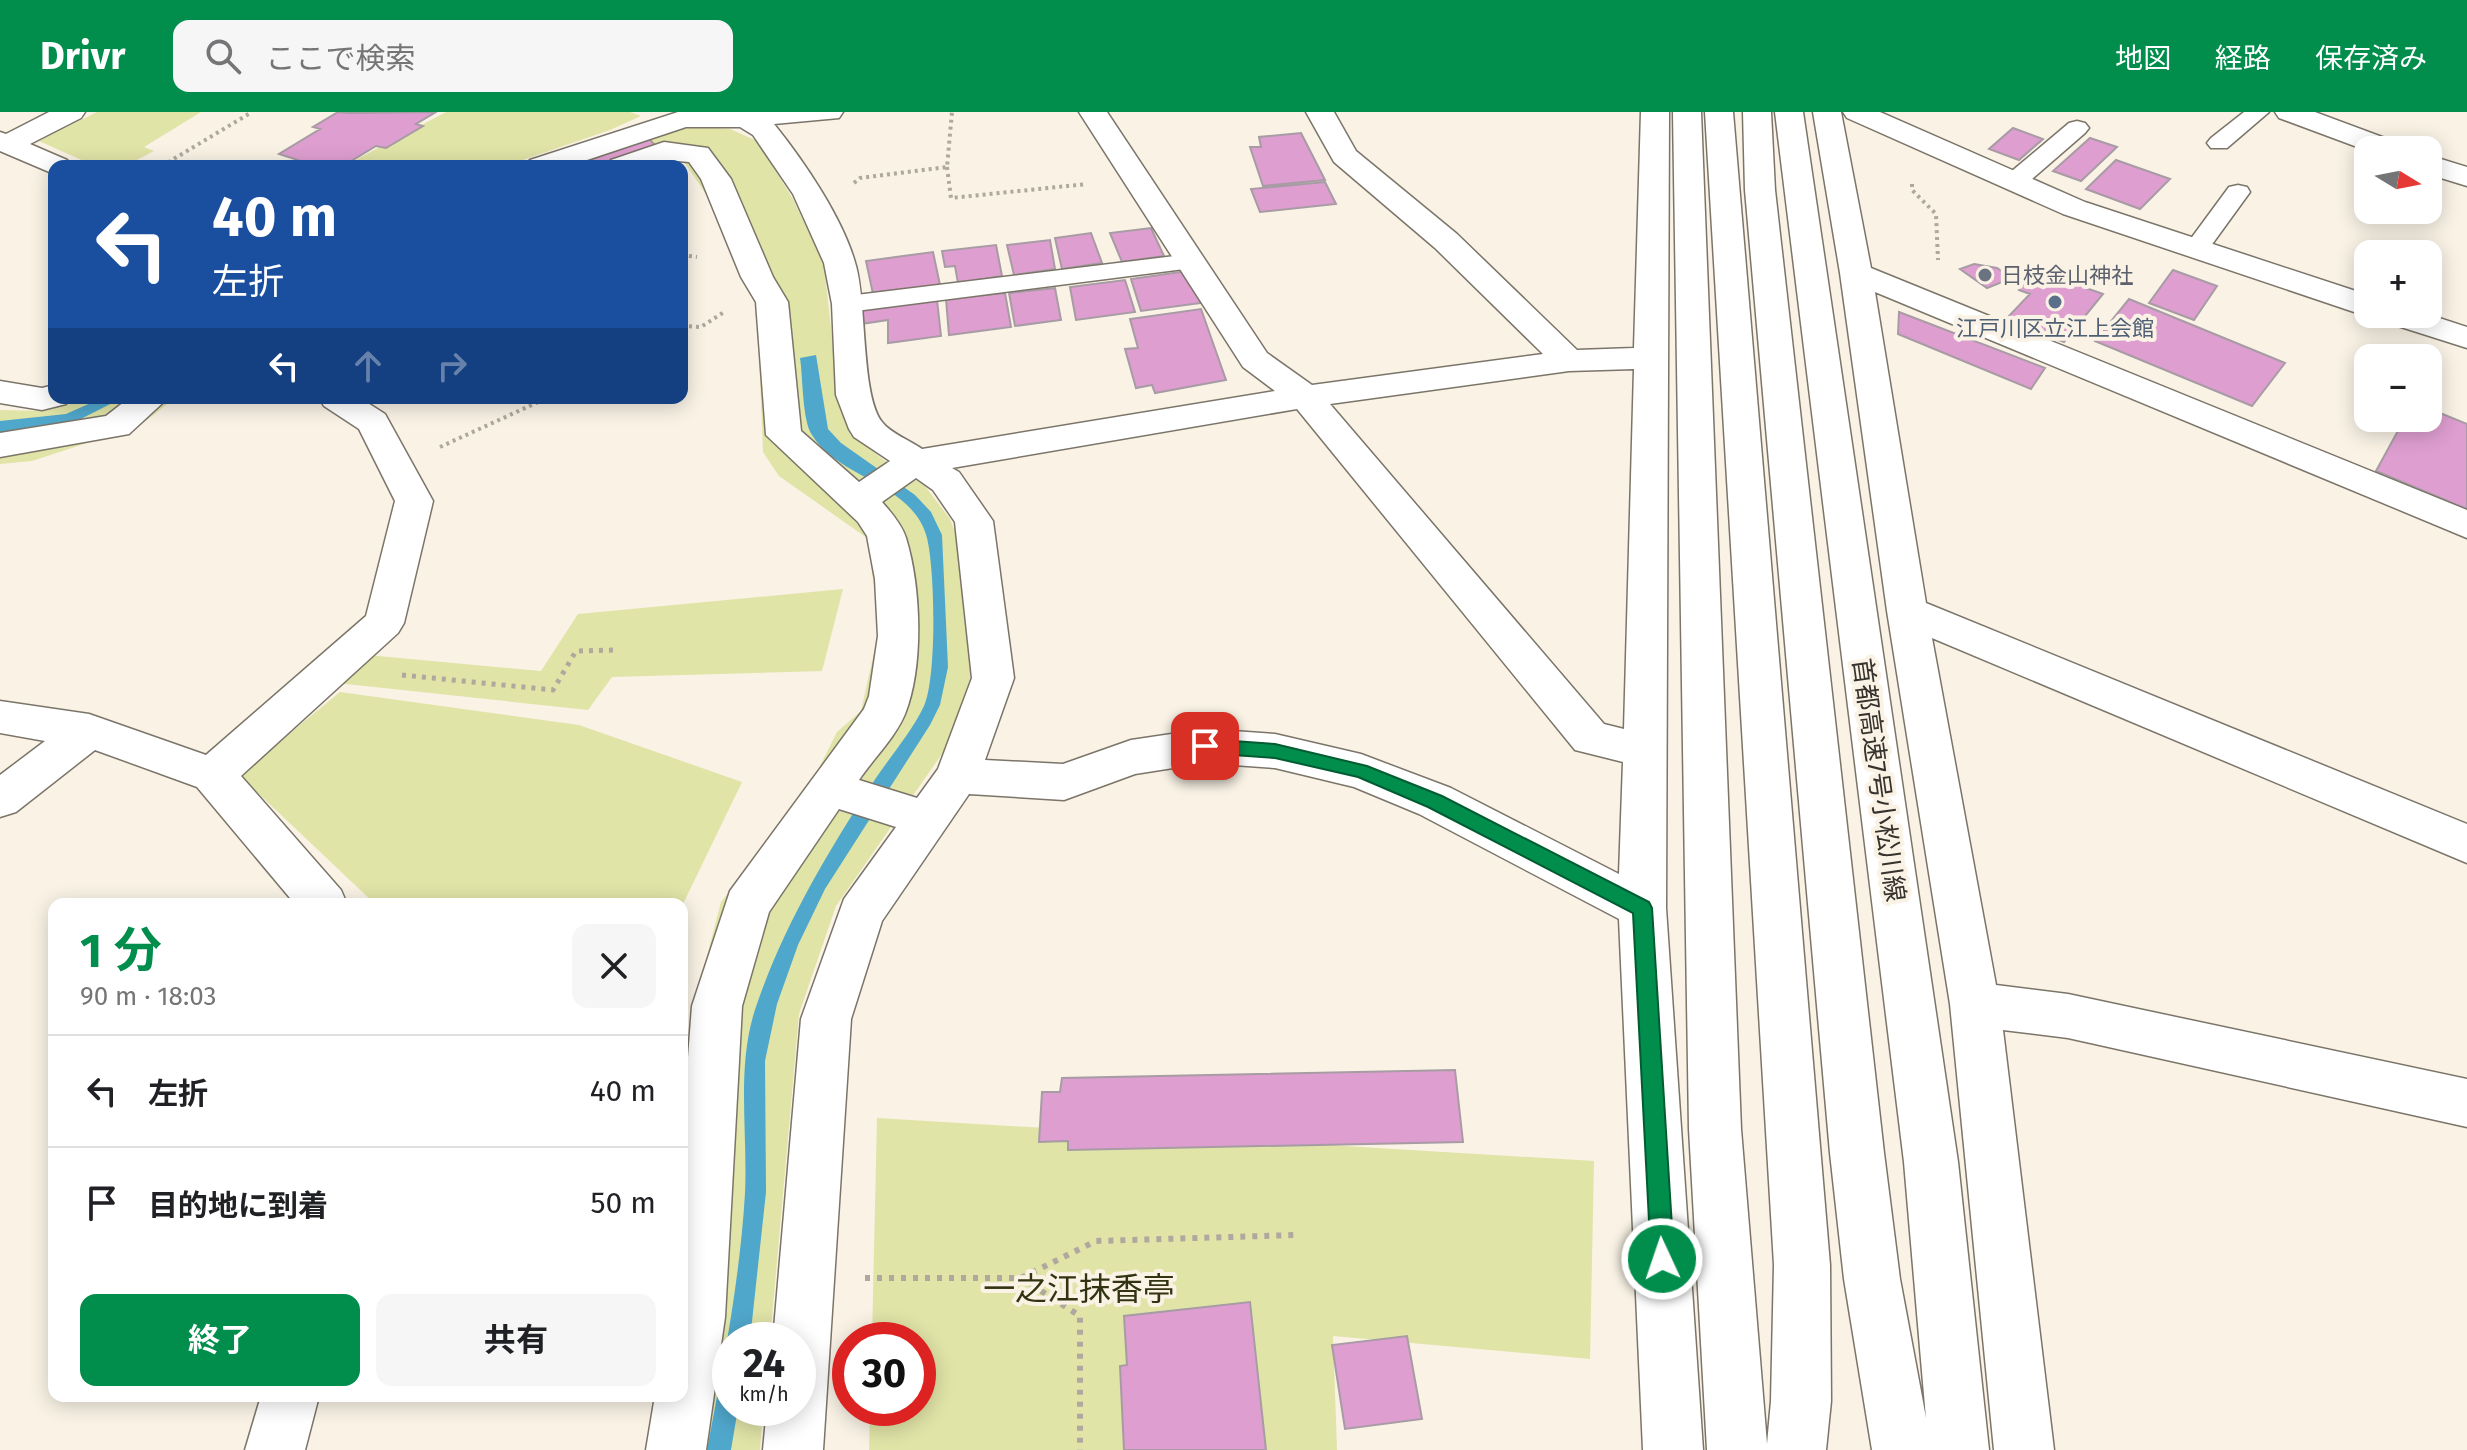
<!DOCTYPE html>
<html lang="ja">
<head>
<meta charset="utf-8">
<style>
  :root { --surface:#fff; --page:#f6f6f6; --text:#202124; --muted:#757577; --line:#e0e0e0; --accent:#018e4d }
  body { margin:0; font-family:"Fira Sans","Noto Sans JP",sans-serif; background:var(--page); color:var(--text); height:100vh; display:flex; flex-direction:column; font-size:30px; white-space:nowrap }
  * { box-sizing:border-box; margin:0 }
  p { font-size:26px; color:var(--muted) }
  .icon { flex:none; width:44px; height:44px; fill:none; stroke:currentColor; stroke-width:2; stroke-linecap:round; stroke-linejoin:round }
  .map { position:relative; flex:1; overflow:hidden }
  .side { position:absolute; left:48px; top:786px; width:640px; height:504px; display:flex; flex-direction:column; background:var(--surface); border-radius:16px; box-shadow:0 4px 20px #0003 }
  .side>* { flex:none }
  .banner { position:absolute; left:48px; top:48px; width:640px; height:244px; border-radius:16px; box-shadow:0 4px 20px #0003; background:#1a4fa0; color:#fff; overflow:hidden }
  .needle { width:52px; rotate:100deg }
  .tools { position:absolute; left:2354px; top:24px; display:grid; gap:16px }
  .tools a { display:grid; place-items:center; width:88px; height:88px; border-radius:16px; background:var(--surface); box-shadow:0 4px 20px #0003; font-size:40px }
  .speed { position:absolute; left:712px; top:1210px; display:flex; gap:16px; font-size:40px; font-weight:700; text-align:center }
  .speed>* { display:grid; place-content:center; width:104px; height:104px; border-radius:50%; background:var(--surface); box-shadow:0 4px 20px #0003; line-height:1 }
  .speed small { font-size:20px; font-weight:400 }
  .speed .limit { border:12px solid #d22; background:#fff; color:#111 }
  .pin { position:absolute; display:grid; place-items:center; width:68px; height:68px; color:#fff; margin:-34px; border-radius:16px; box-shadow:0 4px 12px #0006 }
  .me { position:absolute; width:88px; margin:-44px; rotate:357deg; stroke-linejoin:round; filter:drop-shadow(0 0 6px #0008) }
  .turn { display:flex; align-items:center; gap:28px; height:168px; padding:0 32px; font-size:36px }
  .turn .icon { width:104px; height:104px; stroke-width:2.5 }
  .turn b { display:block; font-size:56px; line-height:68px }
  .lanes { display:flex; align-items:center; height:76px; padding:0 32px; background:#0003; justify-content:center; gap:40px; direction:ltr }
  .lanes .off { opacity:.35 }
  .round { display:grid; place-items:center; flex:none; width:84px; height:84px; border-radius:16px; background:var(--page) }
  .headline { display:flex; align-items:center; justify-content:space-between; height:136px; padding:0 32px }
  h1 { font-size:48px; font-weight:700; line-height:60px; color:var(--accent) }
  .action { display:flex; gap:16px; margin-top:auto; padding:16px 32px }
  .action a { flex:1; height:92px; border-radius:16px; background:var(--accent); color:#fff; font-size:32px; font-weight:700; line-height:92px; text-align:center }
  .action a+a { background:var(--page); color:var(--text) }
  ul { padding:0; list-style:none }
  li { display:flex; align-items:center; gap:24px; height:112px; padding:0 32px; border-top:2px solid var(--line) }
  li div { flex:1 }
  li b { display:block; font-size:30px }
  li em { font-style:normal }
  header { display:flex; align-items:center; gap:48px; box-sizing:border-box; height:112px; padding:0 40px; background:var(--accent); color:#fff }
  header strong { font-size:38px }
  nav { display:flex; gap:44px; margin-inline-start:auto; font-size:28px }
  .search { width:560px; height:72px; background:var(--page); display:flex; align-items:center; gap:20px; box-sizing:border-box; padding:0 28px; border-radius:16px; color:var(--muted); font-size:30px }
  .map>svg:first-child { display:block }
  .green { fill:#e0e4a7 }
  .water { fill:#50a7cc }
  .building { fill:#de9ed0; stroke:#a79ba4; stroke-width:2 }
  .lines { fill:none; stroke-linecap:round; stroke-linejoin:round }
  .lane-casing { stroke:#7b7569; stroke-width:3 }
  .street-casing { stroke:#7b7569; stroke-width:3 }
  .highway-casing { stroke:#7b7569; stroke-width:3 }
  .path-far2 { stroke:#aea89e; stroke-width:4; stroke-dasharray:3 4; stroke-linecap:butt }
  .path-far1 { stroke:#aea89e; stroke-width:5; stroke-dasharray:4 6; stroke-linecap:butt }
  .path { stroke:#aea89e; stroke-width:6; stroke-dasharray:5 7; stroke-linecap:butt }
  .lane { fill:#fff; fill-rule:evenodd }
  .street { fill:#fff; fill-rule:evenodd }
  .highway { fill:#fff; fill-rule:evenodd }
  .route { fill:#018e4d; stroke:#015c32; stroke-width:2 }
  .worship-dot { fill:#6b7280; stroke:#f9f2e5; stroke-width:3 }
  .service-dot { fill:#5c6f8a; stroke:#f9f2e5; stroke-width:3 }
  .labels { text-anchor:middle; stroke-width:8; stroke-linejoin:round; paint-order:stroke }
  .far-worship-label { font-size:22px; fill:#5b616d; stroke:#f9f2e5; text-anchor:start }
  .far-service-label { font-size:22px; fill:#4e5e75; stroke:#f9f2e5 }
  .street-label { font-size:26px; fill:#36332e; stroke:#f9f2e5 }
  .near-park-label { font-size:32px; fill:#313311; stroke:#f9f2e5 }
</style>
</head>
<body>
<header>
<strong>Drivr</strong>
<div class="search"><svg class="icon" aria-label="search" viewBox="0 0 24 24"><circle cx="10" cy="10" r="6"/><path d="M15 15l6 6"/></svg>ここで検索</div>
<nav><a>地図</a><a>経路</a><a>保存済み</a></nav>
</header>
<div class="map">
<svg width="2467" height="1338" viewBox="0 0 2467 1338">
  <rect width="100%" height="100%" fill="#f9f2e5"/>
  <path class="green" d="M97,0H201L144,35L154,39L125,54H95L39,29Z
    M446,0H630L641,4L610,18L505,54H344Z
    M699,15L730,17L757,29L793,87L824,153L839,288L850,322L889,352L925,374L950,407L958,427L970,527V567L944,639L836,794L799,902L770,1228H730V1296H763L760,1338H654L682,1284V1049L695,890L721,790L802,690L837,620L861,599L877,527V494L867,426L779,364L763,340L759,242L762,206L746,155L719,101L684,50L669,54H563L675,18Z
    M90,286H175L139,314L32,349L0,352V298L44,299Z
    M843,477L822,559L612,565L588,598L337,571L367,543L541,559L578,502Z
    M340,580L579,613L742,670L682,794L375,792L239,663Z
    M877,1006L1594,1049L1590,1247L1333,1224L1337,1338H869L870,1296H918V1228H872Z"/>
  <path class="water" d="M816,243L828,317L841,331L915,383L931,400L942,423L948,555L940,593L930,613L825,777L798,833L777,892L765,949L766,1080L750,1228H730V1296H738L731,1338H707C723,1253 740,1167 745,1081C748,1016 735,950 758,889C785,812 826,743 870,675C887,648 910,623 924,594C937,565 935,458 927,426C913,371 839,367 812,323C802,308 803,265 800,246Z
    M102,286H122L67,314L0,322V309L66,302Z"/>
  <path class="building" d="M338,0L349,1L436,0L416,12L423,14L386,36L376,34L343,54H316L279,42L320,17L313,15Z
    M2013,16L2043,27L2019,48L1989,37Z
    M1301,21L1325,68L1263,74L1250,35H1261L1259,25Z
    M2090,26L2117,35L2081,69L2053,59Z
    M649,27L657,35L602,54L592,47Z
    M2116,48L2170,67L2140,97L2086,77Z
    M1325,70L1336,92L1260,100L1251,77Z
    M1151,116L1164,144L1122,150L1110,121Z
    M1091,121L1102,151L1062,157L1055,126Z
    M1050,128L1055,157L1014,163L1007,133Z
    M996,133L1002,164L958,171L955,154L945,155L942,139Z
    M933,140L940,173L873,182L866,149Z
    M1974,152L1997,156L2012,166L1987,176L1960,157Z
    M2036,158L2103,182L2064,230L2006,207L2030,182L2019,178Z
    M2173,158L2217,174L2194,208L2149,191Z
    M1187,159L1201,191L1141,199L1131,167Z
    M1125,168L1135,200L1076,208L1070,175Z
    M1055,176L1061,208L1015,214L1009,181Z
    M1005,181L1011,215L949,223L946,187Z
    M2129,187L2285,251L2252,294L2095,229Z
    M937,188L941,224L888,231V208L861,212L859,198Z
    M1201,197L1226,268L1155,281L1152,273L1136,276L1125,237L1138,236L1130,207Z
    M1899,200L2045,256L2031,277L1898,222Z
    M2428,296L2467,312V397L2376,359L2405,306H2428Z
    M1455,958L1463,1030L1068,1038V1029L1039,1030L1042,980H1060L1062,966Z
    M1250,1190L1266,1338H1124L1120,1254L1127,1253L1124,1204Z
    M1407,1224L1422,1307L1345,1317L1332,1233Z"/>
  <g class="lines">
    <g class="lane-casing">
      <path id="lane" d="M2244,0H2269L2227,36H2211L2207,31L2211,26Z
        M2077,9L2085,11L2089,16L2085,21L2024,74H2006L2003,69L2006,64L2069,11Z
        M2238,73L2247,75L2250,80L2205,142H2187L2183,137L2187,132L2229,75Z
        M1191,142L1200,145L1204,150L1200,155L848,200L839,198L835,192L839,186L848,184Z"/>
    </g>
    <g class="street-casing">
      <path id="street" d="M49,0H85L81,6L30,32L67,48L72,54H54V62L0,39V20L6,22Z
        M678,0H843L839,6L774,12C804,49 844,108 856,154C867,193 861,283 882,310C890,321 911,329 922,337L1275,279L1243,255L1079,0H1107L1267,241L1312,273L1543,242L1435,136L1334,50L1306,0H1334L1356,39L1457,122L1577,238L1634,236L1641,0H1669L1666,796L1703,1338H1643L1619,807L1419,702L1354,675L1275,656L1205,651L1135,662L1064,688L969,682L882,809L851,907L823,1338H763L767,1296H798V1228H773L801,907L844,787L896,715L839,697L769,800L742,894L725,1205L706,1338H646L655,1284H682V1023L692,894L730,779L864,597L869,584L878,524L875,467L867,424L858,410L766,323L756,190L741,165L701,67L689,50L666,48L649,54H606L611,48L664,30L708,36L731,67L773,165L788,190L801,319L859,370L890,349L854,325L849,317L836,283L832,192L824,151L793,82L753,23L740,15H686L569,54H525L530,48ZM1634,257L1624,617L1604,612L1330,292L1569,259ZM1297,297L1575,638L1623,650L1619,762L1451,676L1361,642L1275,622L1205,617L1131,628L1063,652L985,648L1014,566L993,409L959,360L952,356ZM916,366L933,378L955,410L972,566L938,657L917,686L859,668C873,647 895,626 905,602C924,554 921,475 906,426C902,413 891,400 882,390Z
        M1813,0H1841L1871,156L2467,398V426L1875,180L1926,491L2467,712V751L1932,526L1996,873L2068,882L2467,967V1015L2068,926L2003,918L2054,1338H1994L1950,892L1887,499L1840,161Z
        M1843,0H1880L2085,90L2368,183V202H2375L2357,201L2063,102L1847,6Z
        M2275,0H2315L2401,32L2405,38L2368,39L2279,6Z
        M2428,43L2467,55V74L2428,62Z
        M2378,202H2427L2467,215V236L2382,209Z
        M0,269L42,276L54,273V286H70L66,292L42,298L0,291Z
        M129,286H168L129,322L0,345V321L106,304Z
        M319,286H360L385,302L433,389L404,511L398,521L241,664L341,778L347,792H295L197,675L95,638L16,700L0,705V663L45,629L0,621V589L89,602L206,643L366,504L395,389L359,317L324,294Z
        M261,1284H319L305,1338H245Z"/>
    </g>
    <g class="highway-casing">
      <path id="highway" d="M1673,0H1701L1741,1017L1767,1332L1771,1289L1774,1153L1705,0H1733L1830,1153L1831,1289L1826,1338H1707L1689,1017Z
        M1743,0H1771L1775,78L1884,1041L1900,1167L1926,1306L1904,1050L1775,0H1803L1958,1050L1989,1338H1872L1844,1167L1830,1041L1745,78Z"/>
    </g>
    <path class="path-far2" d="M162,54L252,0
      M947,55L951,86L1087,72
      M854,71L860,66L947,55L952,0
      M1912,72V78L1936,102L1938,148
      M682,143L697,145
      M682,214L701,215L724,200
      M440,335L547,286"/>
    <path class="path-far1" d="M402,563L553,578L576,539L615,538"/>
    <path class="path" d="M865,1166H1021L1096,1129L1297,1123
      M1021,1166L1080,1204V1338"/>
    <use href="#lane" class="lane"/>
    <use href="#street" class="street"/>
    <use href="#highway" class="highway"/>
  </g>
  <path class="route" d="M1205,627L1275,632L1367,654L1442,684L1649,790L1652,796L1674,1147L1671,1155L1662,1158L1654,1155L1651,1147L1633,801L1428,695L1358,665L1275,646L1205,641L1196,634Z"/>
  <circle class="worship-dot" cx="1985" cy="163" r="8"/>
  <circle class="service-dot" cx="2055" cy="190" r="8"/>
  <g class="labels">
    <g class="far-worship-label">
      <text x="2001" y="171">日枝金山神社</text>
    </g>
    <g class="far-service-label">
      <text x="2055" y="224">江戸川区立江上会館</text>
    </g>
    <g class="street-label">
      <text transform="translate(1879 668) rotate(82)" y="9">首都高速7号小松川線</text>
    </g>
    <g class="near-park-label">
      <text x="1079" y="1188">一之江抹香亭</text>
    </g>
  </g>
</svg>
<div class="tools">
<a><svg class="needle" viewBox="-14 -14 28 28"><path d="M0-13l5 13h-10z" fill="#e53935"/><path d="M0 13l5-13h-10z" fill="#757577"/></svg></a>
<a>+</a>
<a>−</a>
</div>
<div class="speed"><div>24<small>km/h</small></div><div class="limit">30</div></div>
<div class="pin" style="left:1205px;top:634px;background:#d93025"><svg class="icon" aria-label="arrive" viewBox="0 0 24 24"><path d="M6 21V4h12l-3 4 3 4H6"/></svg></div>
<svg class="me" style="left:1662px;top:1147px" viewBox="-20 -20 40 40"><circle r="17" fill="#018e4d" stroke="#fff" stroke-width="3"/><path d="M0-11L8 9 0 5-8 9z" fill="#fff"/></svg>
<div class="banner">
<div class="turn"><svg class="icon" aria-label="left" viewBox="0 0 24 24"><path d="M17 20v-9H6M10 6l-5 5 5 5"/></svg><div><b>40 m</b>左折</div></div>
<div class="lanes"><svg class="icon" aria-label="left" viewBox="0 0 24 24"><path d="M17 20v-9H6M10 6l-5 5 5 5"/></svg><svg class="icon off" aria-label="ahead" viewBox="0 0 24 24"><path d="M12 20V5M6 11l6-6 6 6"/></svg><svg class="icon off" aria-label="right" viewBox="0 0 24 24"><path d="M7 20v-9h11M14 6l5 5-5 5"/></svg></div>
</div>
<section class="side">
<div class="headline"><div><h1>1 分</h1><p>90 m · 18:03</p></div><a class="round"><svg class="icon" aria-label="close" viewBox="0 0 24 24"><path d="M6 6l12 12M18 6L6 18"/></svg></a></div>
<ul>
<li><svg class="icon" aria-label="left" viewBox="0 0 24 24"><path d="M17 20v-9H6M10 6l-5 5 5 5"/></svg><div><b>左折</b></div><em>40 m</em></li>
<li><svg class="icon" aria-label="arrive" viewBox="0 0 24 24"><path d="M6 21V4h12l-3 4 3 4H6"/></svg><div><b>目的地に到着</b></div><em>50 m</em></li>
</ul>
<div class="action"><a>終了</a><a>共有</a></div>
</section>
</div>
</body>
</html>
